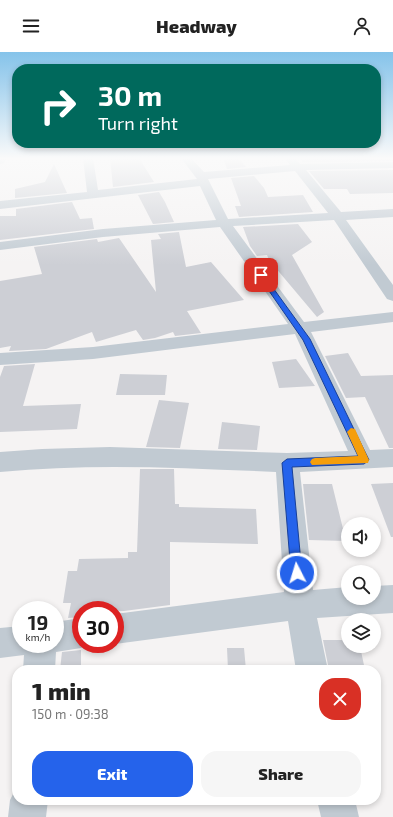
<!DOCTYPE html>
<html lang="en">
<head>
<meta charset="utf-8">
<style>
  :root { --surface:#fff; --page:#f6f6f6; --text:#222; --muted:#767676; --accent:#2563eb }
  body { margin:0; font-family:"Exo 2",sans-serif; background:var(--page); color:var(--text); height:100vh; display:flex; flex-direction:column; font-size:15px; white-space:nowrap }
  * { box-sizing:border-box; margin:0 }
  p { font-size:13px; color:var(--muted) }
  .icon { flex:none; width:22px; height:22px; fill:none; stroke:currentColor; stroke-width:2; stroke-linecap:round; stroke-linejoin:round }
  .map { position:relative; flex:1; overflow:hidden }
  .panel { position:absolute; left:12px; top:613px; width:369px; height:140px; display:flex; flex-direction:column; background:var(--surface); border-radius:16px; box-shadow:0 2px 6px #0003 }
  .panel>* { flex:none }
  .top-card { position:absolute; left:12px; top:12px; width:369px; height:84px; border-radius:16px; box-shadow:0 2px 6px #0003; background:#00695c; color:#fff; overflow:hidden }
  .controls { position:absolute; left:341px; top:465px; display:grid; gap:8px }
  .controls a { display:grid; place-items:center; width:40px; height:40px; border-radius:50%; background:var(--surface); box-shadow:0 2px 6px #0003; font-size:20px }
  .speed { position:absolute; left:12px; top:549px; display:flex; gap:8px; font-size:20px; font-weight:700; text-align:center }
  .speed>* { display:grid; place-content:center; width:52px; height:52px; border-radius:50%; background:var(--surface); box-shadow:0 2px 6px #0003; line-height:1 }
  .speed small { font-size:10px; font-weight:400 }
  .speed .limit { border:6px solid #d22; background:#fff; color:#111 }
  .pin { position:absolute; display:grid; place-items:center; width:34px; height:34px; color:#fff; margin:-17px; border-radius:8px; box-shadow:0 2px 6px #0006 }
  .me { position:absolute; width:44px; margin:-22px; rotate:355deg; stroke-linejoin:round; filter:drop-shadow(0 0 3px #0008) }
  .turn { display:flex; align-items:center; gap:14px; height:84px; padding:0 20px; font-size:18px }
  .turn .icon { width:52px; height:52px; stroke-width:2.5 }
  .turn b { display:block; font-size:28px; line-height:34px }
  .round { display:grid; place-items:center; flex:none; width:42px; height:42px; border-radius:16px; background:var(--page) }
  .head { display:flex; align-items:center; justify-content:space-between; height:68px; padding:0 20px }
  h1 { font-size:24px; font-weight:800; line-height:30px }
  .action { display:flex; gap:8px; margin-top:auto; padding:8px 20px }
  .action a { flex:1; height:46px; border-radius:16px; background:var(--accent); color:#fff; font-size:16px; font-weight:800; line-height:46px; text-align:center }
  .action a+a { background:var(--page); color:var(--text) }
  header { display:flex; justify-content:space-between; align-items:center; height:52px; padding:0 20px; background:var(--surface); font-size:18px; font-weight:800 }
  .map>svg:first-child { display:block }
  .building { fill:#cdcfd5 }
  .lines { fill:none; stroke-linecap:round; stroke-linejoin:round }
  .minor { fill:#c1cad2; fill-rule:evenodd }
  .route { fill:#2563eb; stroke:#184099 }
  .slow { fill:#f59e0b }
</style>
</head>
<body>
<header><svg class="icon" aria-label="menu" viewBox="0 0 24 24"><path d="M4 6h16M4 12h16M4 18h16"/></svg>Headway<svg class="icon" aria-label="person" viewBox="0 0 24 24"><circle cx="12" cy="8" r="4"/><path d="M4 21q1-7 8-7t8 7"/></svg></header>
<div class="map">
<svg width="393" height="765" viewBox="0 0 393 765">
  <rect width="100%" height="100%" fill="#f5f3f3"/>
  <path class="building" d="M110,106H139L154,130L113,135Z
    M223,106H238L246,115L227,117Z
    M300,106H393V109L303,110Z
    M54,112L67,141L15,146V137L45,130Z
    M393,118V141L350,142L347,137H324L309,119Z
    M254,124L264,136L268,145L303,143L313,160L239,165L235,154H241L231,126Z
    M159,140L165,150L174,170L153,172L138,143Z
    M72,150L80,167L92,166L94,177L0,188V164H16V157Z
    M298,172L312,190L292,203L324,260L317,265L269,208L267,203L257,204L250,194L243,175Z
    M179,180L186,215L211,210L244,248L187,259L201,281L175,284L173,280L155,286L143,288L136,278L96,290L92,280L46,297L9,299L11,294L0,296V229L42,222L34,195L97,187L98,190L119,186L156,240L151,188L161,187L158,182Z
    M348,301L361,324L393,323V396H389L365,345L346,346L325,304Z
    M296,307L315,334L279,336L272,310Z
    M35,312L23,354L81,352L77,377L0,380V325L4,314Z
    M120,322L167,323L165,343H116Z
    M159,348L189,351L180,396L146,395Z
    M222,370L260,374L257,398L218,397Z
    M140,417H174L175,452H179V455L256,457L258,492L170,490V553L124,559L81,558V565L68,566L71,551H63L68,519H77L79,507L128,506V500H137Z
    M393,431V485H391L371,432Z
    M303,432H332L346,489L309,488Z
    M323,588H348V594H353L355,599H361L365,618H329Z
    M227,596H244L246,618H228Z
    M81,598V618H60L62,600Z"/>
  <g class="lines">
    <path class="minor" d="M0,106H7L4,111L0,112Z
      M83,106H93L98,138L197,127L181,106H191L204,120L290,113L286,107L287,106H295L300,112L393,110V116L306,118L341,160L393,157V165L346,168L393,233V249L387,247L334,168L233,174L304,270L393,260V270L311,280L370,398L393,397V415L300,420L313,538L348,535V546H374V534L393,533V561L317,566L328,618H296L288,569L115,592V562L284,540L276,420C184,416 92,411 0,420V400L42,397L110,395L287,401L348,399L295,282L93,307L0,313V301L93,295L288,272L220,175L103,185L0,198V190L103,177L216,168L200,134L0,157V149L87,140ZM295,119L328,161L228,167L208,127Z
      M81,566V592H91L81,596L56,600L55,618H23L24,603L0,606V576L21,574V592H55V570Z
      M17,734V748H48L46,765H8L10,748Z
      M317,748H355L359,765H321Z"/>
  </g>
  <linearGradient id="sky" x2="0" y2="1"><stop stop-color="#85c3ea"/><stop offset="0.5" stop-color="#fafafa"/><stop offset="1" stop-color="#fafafa" stop-opacity="0"/></linearGradient>
  <rect width="393" height="213" fill="url(#sky)"/>
  <path class="route" d="M261,222H263L310,287L369,408L364,412L292,415L302,521L301,525L297,527L293,525L291,521L282,411L287,407L358,404L303,288L258,223Z"/>
  <path class="slow" d="M351,376L355,377L369,408L368,411L312,413L310,410L312,407L315,406L358,404L347,380Z"/>
</svg>
<div class="controls">
<a><svg class="icon" aria-label="sound" viewBox="0 0 24 24"><path d="M4 9h4l5-4v14l-5-4H4zM17 9q2 3 0 6"/></svg></a>
<a><svg class="icon" aria-label="search" viewBox="0 0 24 24"><circle cx="10" cy="10" r="6"/><path d="M15 15l6 6"/></svg></a>
<a><svg class="icon" aria-label="layers" viewBox="0 0 24 24"><path d="M12 4l9 5-9 5-9-5zM3 14l9 5 9-5"/></svg></a>
</div>
<div class="speed"><div>19<small>km/h</small></div><div class="limit">30</div></div>
<div class="pin" style="left:261px;top:223px;background:#d93025"><svg class="icon" aria-label="arrive" viewBox="0 0 24 24"><path d="M6 21V4h12l-3 4 3 4H6"/></svg></div>
<svg class="me" style="left:297px;top:521px" viewBox="-20 -20 40 40"><circle r="17" fill="#2563eb" stroke="#fff" stroke-width="3"/><path d="M0-11L8 9 0 5-8 9z" fill="#fff"/></svg>
<div class="top-card">
<div class="turn"><svg class="icon" aria-label="right" viewBox="0 0 24 24"><path d="M7 20v-9h11M14 6l5 5-5 5"/></svg><div><b>30 m</b>Turn right</div></div>
</div>
<section class="panel">
<div class="head"><div><h1>1 min</h1><p>150 m · 09:38</p></div><a class="round" style="background:#d93025;color:#fff"><svg class="icon" aria-label="close" viewBox="0 0 24 24"><path d="M6 6l12 12M18 6L6 18"/></svg></a></div>
<div class="action"><a>Exit</a><a>Share</a></div>
</section>
</div>
</body>
</html>
